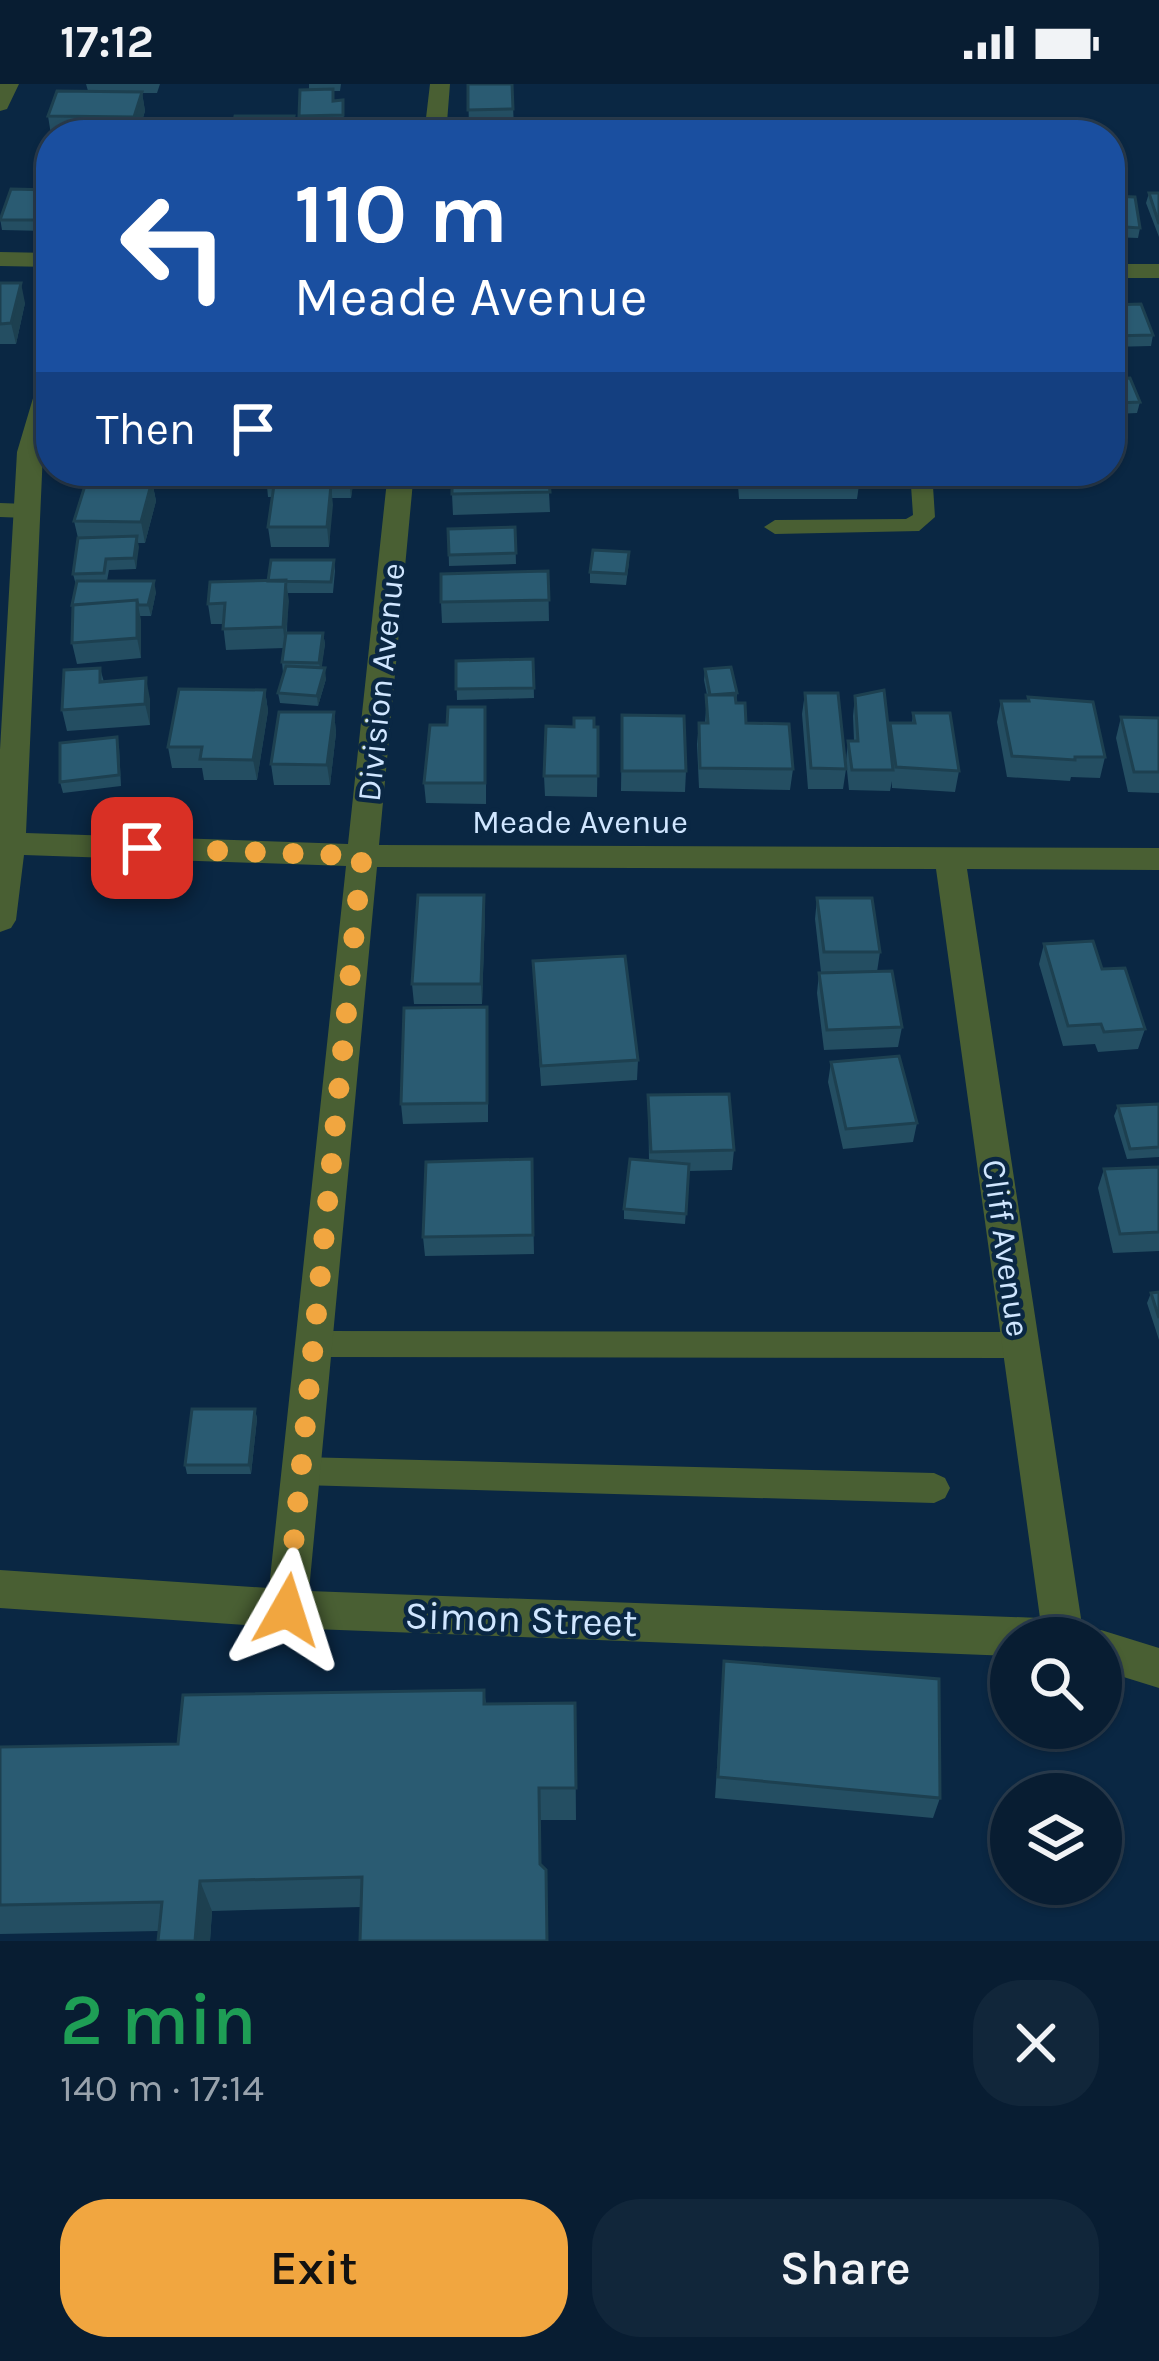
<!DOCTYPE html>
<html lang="en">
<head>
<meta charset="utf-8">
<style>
  :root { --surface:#081d32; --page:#11263a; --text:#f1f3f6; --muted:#98a2ac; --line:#293b4d; --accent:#f1a640 }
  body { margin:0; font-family:Karla,sans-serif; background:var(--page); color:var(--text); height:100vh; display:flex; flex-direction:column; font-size:45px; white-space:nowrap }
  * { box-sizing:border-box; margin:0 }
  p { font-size:39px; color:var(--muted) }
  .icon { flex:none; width:66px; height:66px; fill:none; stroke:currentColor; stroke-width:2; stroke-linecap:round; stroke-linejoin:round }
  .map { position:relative; height:1857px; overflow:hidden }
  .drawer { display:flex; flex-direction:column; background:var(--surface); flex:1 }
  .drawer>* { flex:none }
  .top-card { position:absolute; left:36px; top:36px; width:1089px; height:366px; border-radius:48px; box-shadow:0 3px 9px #0004,0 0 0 3px var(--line); background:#1a4fa0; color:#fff; overflow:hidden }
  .fabs { position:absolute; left:990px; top:1533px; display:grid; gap:24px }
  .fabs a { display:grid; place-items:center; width:132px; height:132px; border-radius:50%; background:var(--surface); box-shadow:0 3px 9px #0004,0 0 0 3px var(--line); font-size:60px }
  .pin { position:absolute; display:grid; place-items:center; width:102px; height:102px; color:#fff; margin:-51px; border-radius:24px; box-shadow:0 6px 18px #0006 }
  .me { position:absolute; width:132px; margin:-66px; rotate:6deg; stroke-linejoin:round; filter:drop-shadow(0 0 9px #0008) }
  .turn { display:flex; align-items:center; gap:42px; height:252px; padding:0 60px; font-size:54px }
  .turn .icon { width:156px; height:156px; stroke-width:2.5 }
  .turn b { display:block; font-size:84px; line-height:102px }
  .then { display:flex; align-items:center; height:114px; padding:0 60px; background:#0003; gap:24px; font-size:45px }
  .round { display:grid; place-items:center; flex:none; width:126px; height:126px; border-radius:48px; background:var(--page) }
  .headline { display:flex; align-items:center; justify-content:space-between; height:204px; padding:0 60px }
  h1 { font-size:72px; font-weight:600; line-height:90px; color:#1e9e55 }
  .primary-button { display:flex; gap:24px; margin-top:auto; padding:24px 60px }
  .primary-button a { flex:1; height:138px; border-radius:48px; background:var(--accent); color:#111; font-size:48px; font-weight:600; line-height:138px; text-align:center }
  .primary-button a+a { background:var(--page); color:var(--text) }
  .status { display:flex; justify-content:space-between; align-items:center; height:84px; padding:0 60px; background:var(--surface); direction:ltr }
  .status svg { height:33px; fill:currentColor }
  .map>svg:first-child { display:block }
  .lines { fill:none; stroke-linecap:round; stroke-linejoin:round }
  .service { fill:#495f33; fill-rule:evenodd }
  .minor { fill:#495f33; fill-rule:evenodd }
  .wall { fill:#244e62 }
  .shaded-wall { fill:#1d4050 }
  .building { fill:#2a5b72; stroke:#1d4050; stroke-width:3 }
  .route { stroke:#f1a640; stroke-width:21; stroke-dasharray:0 37.8 }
  .labels { text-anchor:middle; stroke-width:9; stroke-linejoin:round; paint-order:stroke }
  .street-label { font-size:33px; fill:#d0e6ff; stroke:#0a2743 }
  .near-street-label { font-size:39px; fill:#d0e6ff; stroke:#0a2743 }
</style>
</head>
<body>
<div class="status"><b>17:12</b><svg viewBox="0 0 49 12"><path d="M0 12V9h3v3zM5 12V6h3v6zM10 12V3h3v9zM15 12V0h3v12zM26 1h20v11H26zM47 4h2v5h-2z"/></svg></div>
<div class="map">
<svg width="1159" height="1857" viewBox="0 0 1159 1857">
  <rect width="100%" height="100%" fill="#0a2743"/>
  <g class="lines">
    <path class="service" d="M910,387H932L935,433L919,447L775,450L764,443L775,436L906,435L913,431Z
      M0,419L27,420L38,427L27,434L0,433Z
      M314,1247L1021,1248L1032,1252L1036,1261L1032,1270L1021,1274L314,1273L303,1269L299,1260L303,1251Z
      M301,1373L934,1389L945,1394L950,1404L945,1414L934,1419L301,1401L290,1397L285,1387L290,1377Z"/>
    <path class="minor" d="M0,0H19L7,25L0,27Z
      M430,0H450L446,51H424Z
      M0,168L51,169V183L0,182Z
      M1110,180H1159V194H1110Z
      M51,287V339L43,368L26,749L348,760L388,387H414L379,761L1159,764V786L967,785L1084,1554H1011V1572L287,1544L0,1524V1486L269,1504L346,782L24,771L16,836L11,844L0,848V666L17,368L39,294ZM377,783L936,785L1040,1534L309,1507Z
      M1101,1546L1159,1564V1604L1101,1586V1554H1086Z"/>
  </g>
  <path class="wall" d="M86,0H160L157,9H142L145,27L138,51H51L48,32L88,7Z
    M309,0H341L340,7H334V17L343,16L344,41L300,42L299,32L309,5Z
    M468,0H512L514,44L469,45Z
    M51,106L46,147L2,146L0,134Z
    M1149,109H1159V153L1146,119Z
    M1110,112L1140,144L1138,154L1110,153Z
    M0,199L25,219L16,260H0Z
    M1110,221L1153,251L1151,262L1110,263Z
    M1110,295L1140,318L1137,329L1115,330L1110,319Z
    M355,387L351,414H332L329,463H271L268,443L272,413H268L266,392Z
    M548,387L550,428L453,431L452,410Z
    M737,387H861L857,415H739Z
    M152,397L156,417L145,459H138L136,485L109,486L107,497L156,508L151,532H140L141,574L77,580L72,559V521L76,501L73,490L78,454L74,437Z
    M515,443L516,480L449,482L448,445Z
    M334,476L335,487L333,509H288L287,549H323L325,560L321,584L326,595L318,622L280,619L278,609L283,589L282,578L284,564L226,566L223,540H211L208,520L268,497Z
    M629,478L626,501L590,499V488Z
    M548,487L549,537L442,539L441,518Z
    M533,575L534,614L457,616L456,577Z
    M100,584L104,598L150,615V641L67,647L62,626Z
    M705,585L737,609L736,619L746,639L793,685L790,706L699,704L697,660L699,639H705L707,611L704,596Z
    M265,606L268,627L257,696H204L202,684H172L168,663Z
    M805,609L846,685L843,705H808L802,630Z
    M855,612L889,649L890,639H912L913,629L959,687L955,708L892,704V697L890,707L849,706L846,677L848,657H854L853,632Z
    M1028,613L1105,673L1100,694L1071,693L1070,697L1007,693L997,638L1001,617H1027Z
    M334,628L336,649L330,701H274L271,680Z
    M622,631L686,687L685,708L621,707Z
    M1121,633L1159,634V709L1128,708L1116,654Z
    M447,641L486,644V720L426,719L424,699Z
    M594,643H598L597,713L545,712L544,692Z
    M119,663L121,702L63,709L60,698Z
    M817,814L880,868L877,888L902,943L898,963L824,966L817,909L819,889L866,888H821L815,835Z
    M485,831L482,920H414L412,900Z
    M1044,860L1102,885L1145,945L1138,965L1098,968L1095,960L1063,962L1039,880Z
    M533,877L638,976L637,996L541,1002Z
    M488,943V1038L403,1040L401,1020Z
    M831,978L917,1039L913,1058L843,1065L828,998Z
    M648,1011L734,1066L732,1086L689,1087L685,1140L624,1135V1125L649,1077Z
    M1159,1020V1073L1127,1075L1114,1032L1118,1022Z
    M532,1075L534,1170L425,1172L423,1153Z
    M1159,1083V1167L1113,1169L1098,1104L1104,1085Z
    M1159,1208V1256L1147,1219L1151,1209Z
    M255,1325L257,1335L251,1390H187L185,1381Z
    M724,1577L940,1714L933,1734L715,1714Z
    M484,1606L486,1620L575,1619L576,1736H541L361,1823L212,1827L210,1857H158L159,1847L0,1850V1663L178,1660Z"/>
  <path class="shaded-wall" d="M142,8L145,27L137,51L134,33Z
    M51,115V131L46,147L44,136Z
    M21,199L25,219L16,260L11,239Z
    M350,387H355L351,414L349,393Z
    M152,397L156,417L145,459L141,438Z
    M331,401L333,421L329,463L327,443Z
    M137,452L139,463L136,485L134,474Z
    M286,496L289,517L285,563L283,543Z
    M154,497L156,508L151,532L148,521Z
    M137,516L141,536V574L137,554Z
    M323,549L325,560L321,589L319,579Z
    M325,584L326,595L318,622L317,612Z
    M146,594L150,615V641L145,620Z
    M265,606L268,627L257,696L253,676Z
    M334,628L336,649L330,701L327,681Z
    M484,811L485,831L482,920L481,900Z
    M255,1325L257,1335L251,1390L249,1381Z
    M200,1797L212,1827L210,1857H195Z"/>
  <path class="building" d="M468,0H512L513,25L468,26Z
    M333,5V17L343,16V31L299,32L300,6Z
    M57,7L142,8L134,33L48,32Z
    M235,32H294L290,50H231Z
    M738,35H779L782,50L741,51Z
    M818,45H848L849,51H819Z
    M78,48L121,51H76Z
    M11,105L51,106V115L44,136H0Z
    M1149,109H1159V140Z
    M1110,112L1135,113L1140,144L1110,142Z
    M0,199H21L11,239L0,240Z
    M1141,220L1153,251L1110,252V221Z
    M1130,294L1140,318L1117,319L1110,303V295Z
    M267,387H350L349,393L266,392Z
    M452,387H548L550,408L452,410Z
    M87,395L152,397L141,438L74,437Z
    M274,401H331L327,443H268Z
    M515,443L516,469L449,471L448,445Z
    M137,452L134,474L106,475L104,489L73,490L78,454Z
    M593,466L629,468L626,490L590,488Z
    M271,476H334L331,498L268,497Z
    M548,487L549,516L441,518V490Z
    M286,496L283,543L223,545L225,519L208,520L210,498Z
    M77,497H154L148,521H138L137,516L72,521Z
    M137,516V554L72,559L73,521Z
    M286,549H323L319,579L282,578Z
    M533,575L534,604L456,605V577Z
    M286,582L325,584L317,612L278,609Z
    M731,583L737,609L710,611L705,585Z
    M100,584V598L146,594L145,620L62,626L64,586Z
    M179,605L265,606L253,676L200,675L202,663H168Z
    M884,606L893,686H852L848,657H858L855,612Z
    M805,609H838L846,685L811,684Z
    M706,611H735L736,619H745L746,639L789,640L793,685L700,684L699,639H708Z
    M1028,613L1093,618L1105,673H1075V676L1012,672L1001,617H1029Z
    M448,623H485V699H424L430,641H447Z
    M279,628H334L327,681L271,680Z
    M913,629H950L959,687L896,683L890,639H915Z
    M622,631L684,632L686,687H622Z
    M1121,633L1159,634V688H1134Z
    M574,634H594V643H598V692H544L546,642L574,643Z
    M117,653L119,691L60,698V659Z
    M418,811H484L481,900H412Z
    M817,814H872L880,868H824Z
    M1093,857L1102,885L1125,884L1145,945L1104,948L1101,940L1068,942L1044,860Z
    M625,872L638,976L541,982L533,877Z
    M892,887L902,943L827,946L819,889Z
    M487,923V1019L401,1020L404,924Z
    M899,972L917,1039L846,1045L831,978Z
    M729,1010L734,1066L651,1068L648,1011Z
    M1159,1020V1063L1130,1065L1118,1022Z
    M532,1075L533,1151L423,1153L426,1078Z
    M630,1075L689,1080L686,1130L624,1125Z
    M1159,1083V1148L1120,1150L1104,1085Z
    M1159,1208V1234L1151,1209Z
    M192,1325H255L249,1381H185Z
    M724,1577L939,1595L940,1714L718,1693Z
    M484,1606V1620L575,1619L576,1704H539L540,1780L546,1786L547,1857H360L362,1793L200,1797L195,1857H158L162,1818L0,1821V1663L178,1660L183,1611Z"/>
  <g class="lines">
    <path class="route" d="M142,764L362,772L287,1526"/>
  </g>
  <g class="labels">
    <g class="street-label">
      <text transform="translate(380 598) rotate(-84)" y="12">Division Avenue</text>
      <text x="580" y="749">Meade Avenue</text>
      <text transform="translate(1007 1164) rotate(82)" y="12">Cliff Avenue</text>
    </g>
    <g class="near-street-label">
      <text transform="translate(521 1534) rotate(2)" y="14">Simon Street</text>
    </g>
  </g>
</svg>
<div class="fabs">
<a><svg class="icon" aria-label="search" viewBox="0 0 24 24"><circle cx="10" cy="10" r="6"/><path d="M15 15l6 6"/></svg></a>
<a><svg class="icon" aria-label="layers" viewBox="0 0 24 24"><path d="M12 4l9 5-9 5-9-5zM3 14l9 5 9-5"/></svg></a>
</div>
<div class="pin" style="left:142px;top:764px;background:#d93025"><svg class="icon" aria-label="arrive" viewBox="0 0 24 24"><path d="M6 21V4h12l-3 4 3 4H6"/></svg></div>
<svg class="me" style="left:287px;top:1526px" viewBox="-20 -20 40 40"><path d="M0-17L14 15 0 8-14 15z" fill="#f1a640" stroke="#fff" stroke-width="4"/></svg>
<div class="top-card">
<div class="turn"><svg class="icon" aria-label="left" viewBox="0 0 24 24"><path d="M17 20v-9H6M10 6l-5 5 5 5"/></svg><div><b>110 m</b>Meade Avenue</div></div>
<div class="then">Then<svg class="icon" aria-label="arrive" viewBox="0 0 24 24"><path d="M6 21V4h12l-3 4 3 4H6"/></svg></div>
</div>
</div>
<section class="drawer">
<div class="headline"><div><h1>2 min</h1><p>140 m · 17:14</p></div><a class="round"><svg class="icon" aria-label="close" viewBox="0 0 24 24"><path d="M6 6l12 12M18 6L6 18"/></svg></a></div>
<div class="primary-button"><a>Exit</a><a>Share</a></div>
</section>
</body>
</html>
